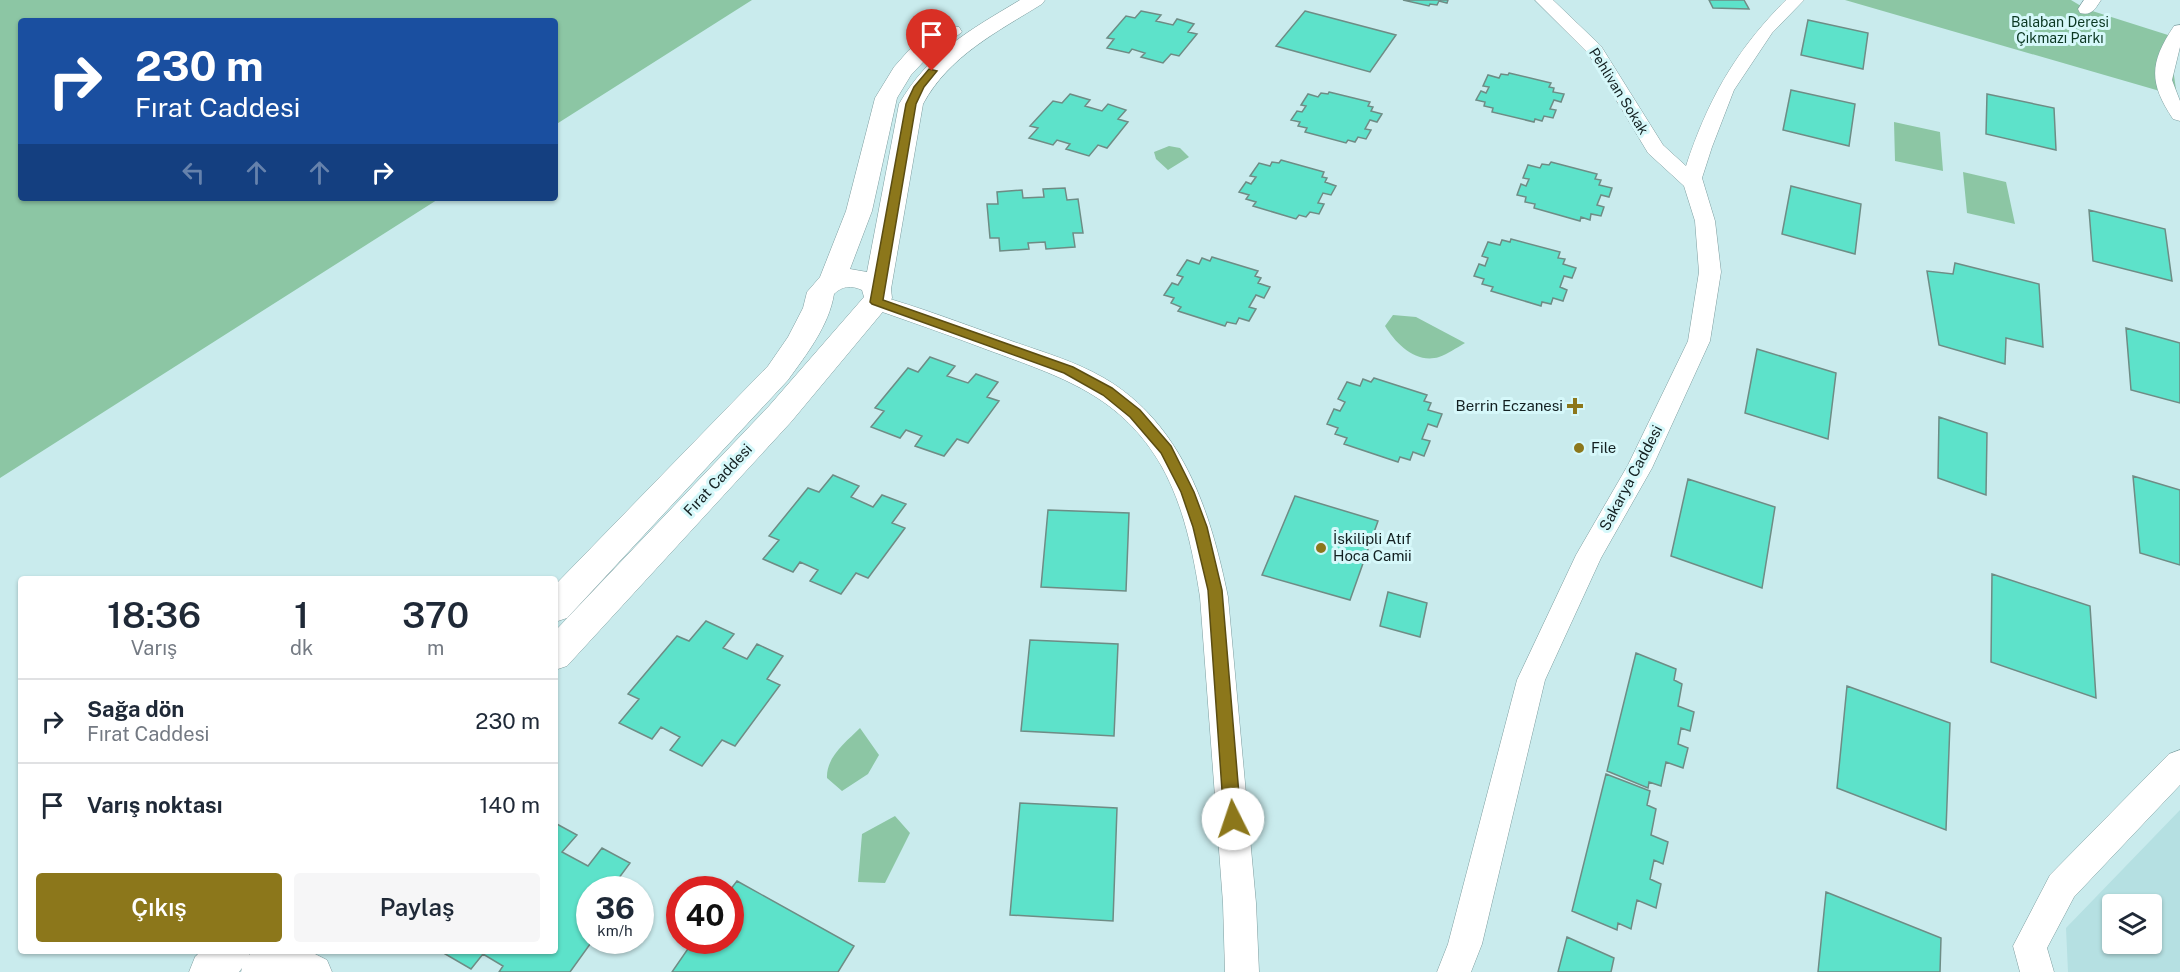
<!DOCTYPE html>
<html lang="tr">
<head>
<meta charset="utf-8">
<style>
  :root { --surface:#fff; --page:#f6f6f7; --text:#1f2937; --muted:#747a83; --line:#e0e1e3; --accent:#8c771b }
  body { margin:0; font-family:"Public Sans",sans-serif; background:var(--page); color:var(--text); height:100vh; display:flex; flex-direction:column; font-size:22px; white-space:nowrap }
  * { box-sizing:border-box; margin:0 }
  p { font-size:20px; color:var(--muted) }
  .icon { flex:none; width:33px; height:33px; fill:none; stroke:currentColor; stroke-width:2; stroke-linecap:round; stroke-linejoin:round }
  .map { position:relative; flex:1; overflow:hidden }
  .sheet { position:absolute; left:18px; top:576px; width:540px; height:378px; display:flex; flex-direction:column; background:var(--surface); border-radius:6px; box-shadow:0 2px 4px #0004 }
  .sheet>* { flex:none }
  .banner { position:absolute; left:18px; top:18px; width:540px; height:183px; border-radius:6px; box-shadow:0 2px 4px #0004; background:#1a4fa0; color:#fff; overflow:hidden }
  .controls { position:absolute; left:2102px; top:894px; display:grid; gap:12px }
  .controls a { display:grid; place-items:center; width:60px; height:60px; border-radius:6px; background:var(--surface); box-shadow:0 2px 4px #0004; font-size:30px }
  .speed { position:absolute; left:576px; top:876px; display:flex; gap:12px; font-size:30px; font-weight:700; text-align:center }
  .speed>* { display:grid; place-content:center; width:78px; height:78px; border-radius:50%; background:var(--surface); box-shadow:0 2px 4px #0004; line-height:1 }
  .speed small { font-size:15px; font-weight:400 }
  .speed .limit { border:9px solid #d22; background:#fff; color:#111 }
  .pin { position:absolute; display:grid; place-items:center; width:51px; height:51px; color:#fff; margin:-62px -26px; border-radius:50% 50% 50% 0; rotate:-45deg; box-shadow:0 0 6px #0007 }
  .pin .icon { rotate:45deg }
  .me { position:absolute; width:66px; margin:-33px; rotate:356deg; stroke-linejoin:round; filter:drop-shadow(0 0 4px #0008) }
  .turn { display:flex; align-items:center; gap:21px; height:126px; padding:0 18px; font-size:27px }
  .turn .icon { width:78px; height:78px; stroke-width:2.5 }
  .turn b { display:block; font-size:42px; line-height:51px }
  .lanes { display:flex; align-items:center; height:57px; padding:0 18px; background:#0003; justify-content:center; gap:30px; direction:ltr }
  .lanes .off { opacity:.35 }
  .eta { display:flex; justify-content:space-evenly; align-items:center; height:102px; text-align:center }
  .eta b { font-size:36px; font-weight:600; line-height:42px }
  .action { display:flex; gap:12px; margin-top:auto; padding:12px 18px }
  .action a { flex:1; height:69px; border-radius:6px; background:var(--accent); color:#fff; font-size:24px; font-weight:600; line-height:69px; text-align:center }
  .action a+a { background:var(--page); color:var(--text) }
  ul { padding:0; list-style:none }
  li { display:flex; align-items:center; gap:18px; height:84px; padding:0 18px; border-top:2px solid var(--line) }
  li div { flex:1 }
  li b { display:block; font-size:22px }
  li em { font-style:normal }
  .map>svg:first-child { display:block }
  .built { fill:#b5e0e2; fill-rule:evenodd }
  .green { fill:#8cc6a4 }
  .building { fill:#5de2ca; stroke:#6e8c85; stroke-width:1.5 }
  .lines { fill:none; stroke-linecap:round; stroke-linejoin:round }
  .minor-casing { stroke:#7d9d9f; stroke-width:1 }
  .major-casing { stroke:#7d9d9f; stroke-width:1 }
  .minor { fill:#fff; fill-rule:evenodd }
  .major { fill:#fff; fill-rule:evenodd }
  .route { fill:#8c771b; stroke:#5b4d12; stroke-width:1.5 }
  .poi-dot { fill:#8c771b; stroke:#d6f8fa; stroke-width:2 }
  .labels { text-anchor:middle; stroke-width:6; stroke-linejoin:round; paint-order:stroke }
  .far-park-label { font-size:14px; fill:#0b3722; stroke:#d6f8fa }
  .far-street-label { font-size:14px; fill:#132021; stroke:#d6f8fa }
  .poi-label { font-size:15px; fill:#132021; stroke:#d6f8fa; text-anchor:start }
  .street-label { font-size:15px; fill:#132021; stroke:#d6f8fa }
</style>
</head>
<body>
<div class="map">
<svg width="2180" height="972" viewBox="0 0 2180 972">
  <rect width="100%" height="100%" fill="#c9ebed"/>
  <path class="built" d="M2180,810V972H2068L2066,928ZM2112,904H2151V944H2112Z"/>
  <path class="green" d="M0,0H752L555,125V21H21V198H440L0,478Z
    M1845,0H2071L2086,9L2168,35L2177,96Z
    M1894,122L1940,132L1943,171L1895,161Z
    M1169,146L1180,148L1189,157L1168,170L1156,159L1154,152Z
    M1963,172L2006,182L2015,224L1967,213Z
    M1393,315L1416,317L1465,343C1456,348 1448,354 1439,357C1416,364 1396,344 1385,326Z
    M860,728L879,755L868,774L842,791L827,778C826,757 846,742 860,728Z
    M895,816L910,833L885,883L858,882L862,834Z"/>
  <path class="building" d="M1403,0H1448L1447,3L1439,1L1437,5L1430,4L1429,6Z
    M1709,0H1744L1749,9L1713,8Z
    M1141,11L1161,15L1156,21L1173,25L1177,19L1194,24L1188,32L1197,34L1179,56L1171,54L1163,63L1141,57L1145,53L1132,49L1129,53L1107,48L1114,39L1107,38L1126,16L1135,18Z
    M1305,11L1396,35L1370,72L1276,46Z
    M1808,20L1868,33L1863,69L1801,55Z
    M1509,73L1551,83L1549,87L1554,88L1553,92L1564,94L1561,102L1554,100L1550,109L1556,110L1553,118L1544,116L1542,121L1535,119L1534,122L1492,112L1493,108L1484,106L1485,102L1476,100L1481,91L1486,93L1489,87L1483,86L1488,75L1499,78L1501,74L1508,75Z
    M1791,90L1855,104L1849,146L1783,130Z
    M1329,92L1370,102L1368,106L1373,107L1371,111L1382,114L1377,122L1370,120L1365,129L1371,130L1366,139L1358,137L1355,142L1348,140L1346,143L1305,132L1307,128L1298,126L1300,122L1291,120L1297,111L1302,112L1306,106L1301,105L1308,94L1318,97L1321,93L1328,94Z
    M1070,94L1090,100L1085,106L1102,111L1108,104L1126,110L1118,119L1128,122L1107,148L1098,145L1089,156L1066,149L1070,144L1057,140L1053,145L1029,138L1038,128L1030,126L1053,101L1062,103Z
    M1987,94L2054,108L2056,150L1986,134Z
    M1281,160L1324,172L1322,177L1327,178L1325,182L1336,186L1331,195L1323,193L1318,203L1324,204L1319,214L1310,212L1306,217L1299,215L1296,219L1253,206L1256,202L1246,199L1249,195L1239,192L1246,182L1251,184L1256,177L1250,176L1259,163L1270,166L1272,162L1279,163Z
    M1551,162L1597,174L1595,179L1601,180L1599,185L1612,188L1609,197L1601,195L1597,205L1604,207L1601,216L1591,214L1590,220L1581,217L1580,221L1534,208L1535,204L1525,202L1526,197L1517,195L1521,184L1526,186L1529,179L1523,178L1528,165L1540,168L1542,164L1549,165Z
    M1791,186L1861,204L1855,254L1782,234Z
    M1065,188L1067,200L1078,199L1083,233H1073L1075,247L1046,249L1045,242L1028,243L1029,249L1000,251L999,238H990L987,204H998L997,192L1022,190L1023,198L1044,197L1043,189Z
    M2089,210L2165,229L2172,281L2093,261Z
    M1511,239L1560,252L1558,258L1565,259L1563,264L1576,268L1572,278L1564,276L1560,287L1567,290L1563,301L1553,298L1551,304L1542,302L1541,306L1491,291L1493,287L1482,284L1484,279L1474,276L1479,264L1485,266L1488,258L1482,256L1488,242L1500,245L1502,240L1510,242Z
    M1212,257L1258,271L1255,276L1261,278L1258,283L1270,287L1264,298L1256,295L1249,307L1256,309L1249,321L1239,318L1236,324L1227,322L1225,326L1178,311L1181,307L1171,303L1174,298L1164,295L1172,283L1178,285L1183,277L1177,275L1187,260L1199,264L1202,258L1210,261Z
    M1955,263L2039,284L2043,347L2006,338L2005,364L1939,345L1927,271L1953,274Z
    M2126,328L2180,343V403L2131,390Z
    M1757,349L1836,373L1828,439L1745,413Z
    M930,357L955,366L947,376L968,383L976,374L998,382L987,397L999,401L968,443L957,439L944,456L915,446L922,436L906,430L900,438L871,427L884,411L875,408L908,368L918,372Z
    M1374,378L1427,395L1424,401L1431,403L1428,410L1442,414L1437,427L1428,424L1422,439L1430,441L1424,456L1413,452L1410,460L1400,457L1398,462L1344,444L1347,438L1335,434L1338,428L1327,424L1334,409L1340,411L1345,402L1338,399L1347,382L1360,386L1363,379L1371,382Z
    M1939,417L1987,433L1986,495L1938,478Z
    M833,475L859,486L851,497L873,507L882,495L906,504L892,523L905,528L868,578L856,573L841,594L810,581L818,570L800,562L793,572L763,559L779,540L769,536L808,488L819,492Z
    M2133,476L2180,490V565L2140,553Z
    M1688,479L1775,507L1762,588L1671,556Z
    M1295,496L1378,521L1350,600L1262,575Z
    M1048,510L1129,513L1126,591L1041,587Z
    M1992,574L2090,606L2096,698L1991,662Z
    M1388,592L1427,603L1420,637L1380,626Z
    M706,621L734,634L723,648L747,659L757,644L783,656L767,679L780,685L735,746L722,740L702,766L670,750L680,737L661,727L652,739L619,723L639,699L628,694L677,636L689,641Z
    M1030,640L1118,644L1114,736L1021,731Z
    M1636,653L1676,669L1674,680L1682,684L1678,706L1694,712L1690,731L1681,728L1678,744L1688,748L1683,768L1666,762L1661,786L1649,782L1648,788L1607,771Z
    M1847,686L1950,723L1946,830L1837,788Z
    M1606,774L1650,791L1647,805L1656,809L1651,835L1668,842L1663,864L1654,860L1650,879L1661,884L1656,908L1637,900L1631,929L1618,923L1617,930L1572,911Z
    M1020,803L1117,808L1113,921L1010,915Z
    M555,823L577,835L562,852L588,866L602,848L630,863L610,890H590V940H593L570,972H499L503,966L483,954L471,969L440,951H555Z
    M737,881L854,946L838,972H672L694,940H730V890Z
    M1826,892L1941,938L1940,972H1818Z
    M1567,937L1614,958L1611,972H1558Z"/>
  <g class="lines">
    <g class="minor-casing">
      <path id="minor" d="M1535,0H1553L1601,46L1663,145L1686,166C1708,99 1736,50 1786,0H1804L1772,33L1734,90L1712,147L1702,178L1715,221L1721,272L1710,341L1652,468L1601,558L1545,680L1482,944L1471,972H1437L1448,944L1517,680L1576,555L1628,465L1688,341L1699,272L1695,221L1684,186L1648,153L1588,53Z
        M2084,0H2101C2095,9 2092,16 2080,13L2078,9Z
        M2180,25V47L2172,80L2180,101V121L2173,119C2149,83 2149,63 2174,26Z
        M876,295C920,307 963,324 1006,339C1039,351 1073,360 1104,378C1183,424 1211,513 1228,597L1256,903L1259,972H1225L1223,903L1200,597C1193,552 1184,507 1162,467C1121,395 1061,377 988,350C949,335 908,321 868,307L865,302L868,297Z
        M2180,750V785L2074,897L2047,948L2054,972H2020L2013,946L2050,875L2169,754Z
        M255,951H309L327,960L332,972H278L260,963Z"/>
    </g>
    <g class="major-casing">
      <path id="major" d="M1020,0H1045L1042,4C997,32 949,56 923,104L891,289L892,298L886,308L791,422L567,666L555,670V631L769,406L864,297L862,290C851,285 842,286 834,294C829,326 806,355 788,380L567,618L555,622V585L768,366L788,337L803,308L807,292L820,277L846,211L875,98L894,67L909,50L943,27L951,26L959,27L962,32L925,60L911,75L897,98L872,211L850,269L867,272L899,104C929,52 970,30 1020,0Z
        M201,951H251L249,955L253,951H302L296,966L290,972H241L242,968L239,972H189L195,957Z"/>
    </g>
    <use href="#minor" class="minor"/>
    <use href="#major" class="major"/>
  </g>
  <path class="route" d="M929,69L937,71L924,87L916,104L883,300L1073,367L1112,388L1140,410L1171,446L1194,492L1207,527L1222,590L1241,819L1239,825L1233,827L1227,825L1224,819L1208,590L1193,527L1181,492L1161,453L1130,417L1103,395L1064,373L872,304L870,302L906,104L914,87Z"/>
  <g class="poi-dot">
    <path d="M1572 397h6v6h6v6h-6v6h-6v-6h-6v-6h6z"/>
    <circle cx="1579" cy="448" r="6"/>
    <circle cx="1321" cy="548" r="6"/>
  </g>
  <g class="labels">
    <g class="far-park-label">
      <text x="2060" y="27">Balaban Deresi<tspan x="2060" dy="16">Çıkmazı Parkı</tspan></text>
    </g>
    <g class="far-street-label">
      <text transform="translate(1619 91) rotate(58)" y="5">Pehlivan Sokak</text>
    </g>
    <g class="poi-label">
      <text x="1563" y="411" text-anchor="end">Berrin Eczanesi</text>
      <text x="1591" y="453">File</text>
      <text x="1333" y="544">İskilipli Atıf<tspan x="1333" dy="17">Hoca Camii</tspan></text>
    </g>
    <g class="street-label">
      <text transform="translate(1631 478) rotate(-62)" y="5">Sakarya Caddesi</text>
      <text transform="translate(718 480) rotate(-47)" y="5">Fırat Caddesi</text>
    </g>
  </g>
</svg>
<div class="controls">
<a><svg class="icon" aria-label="layers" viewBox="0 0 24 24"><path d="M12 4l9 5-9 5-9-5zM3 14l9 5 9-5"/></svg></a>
</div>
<div class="speed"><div>36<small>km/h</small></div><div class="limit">40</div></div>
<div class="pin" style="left:932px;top:71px;background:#d93025"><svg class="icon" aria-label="arrive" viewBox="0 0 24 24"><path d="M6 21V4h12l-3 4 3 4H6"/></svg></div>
<svg class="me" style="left:1233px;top:819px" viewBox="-20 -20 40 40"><circle r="19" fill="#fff"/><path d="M0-13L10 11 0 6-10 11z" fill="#8c771b"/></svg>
<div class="banner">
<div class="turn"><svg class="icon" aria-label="right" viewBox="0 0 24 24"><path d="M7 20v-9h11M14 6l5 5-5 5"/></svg><div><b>230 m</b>Fırat Caddesi</div></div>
<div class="lanes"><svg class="icon off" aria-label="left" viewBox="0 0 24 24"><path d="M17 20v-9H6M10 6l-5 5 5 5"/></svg><svg class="icon off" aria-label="ahead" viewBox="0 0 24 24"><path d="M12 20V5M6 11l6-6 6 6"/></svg><svg class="icon off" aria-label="ahead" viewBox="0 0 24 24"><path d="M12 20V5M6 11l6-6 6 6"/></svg><svg class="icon" aria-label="right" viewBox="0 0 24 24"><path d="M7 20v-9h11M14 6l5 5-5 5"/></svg></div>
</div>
<section class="sheet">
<div class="eta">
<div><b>18:36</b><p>Varış</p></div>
<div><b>1</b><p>dk</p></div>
<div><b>370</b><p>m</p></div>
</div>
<ul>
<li><svg class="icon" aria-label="right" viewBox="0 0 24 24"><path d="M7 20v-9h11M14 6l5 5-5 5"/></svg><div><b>Sağa dön</b><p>Fırat Caddesi</p></div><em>230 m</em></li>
<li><svg class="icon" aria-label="arrive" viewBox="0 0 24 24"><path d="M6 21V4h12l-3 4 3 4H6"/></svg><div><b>Varış noktası</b></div><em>140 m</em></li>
</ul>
<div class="action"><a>Çıkış</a><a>Paylaş</a></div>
</section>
</div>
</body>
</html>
